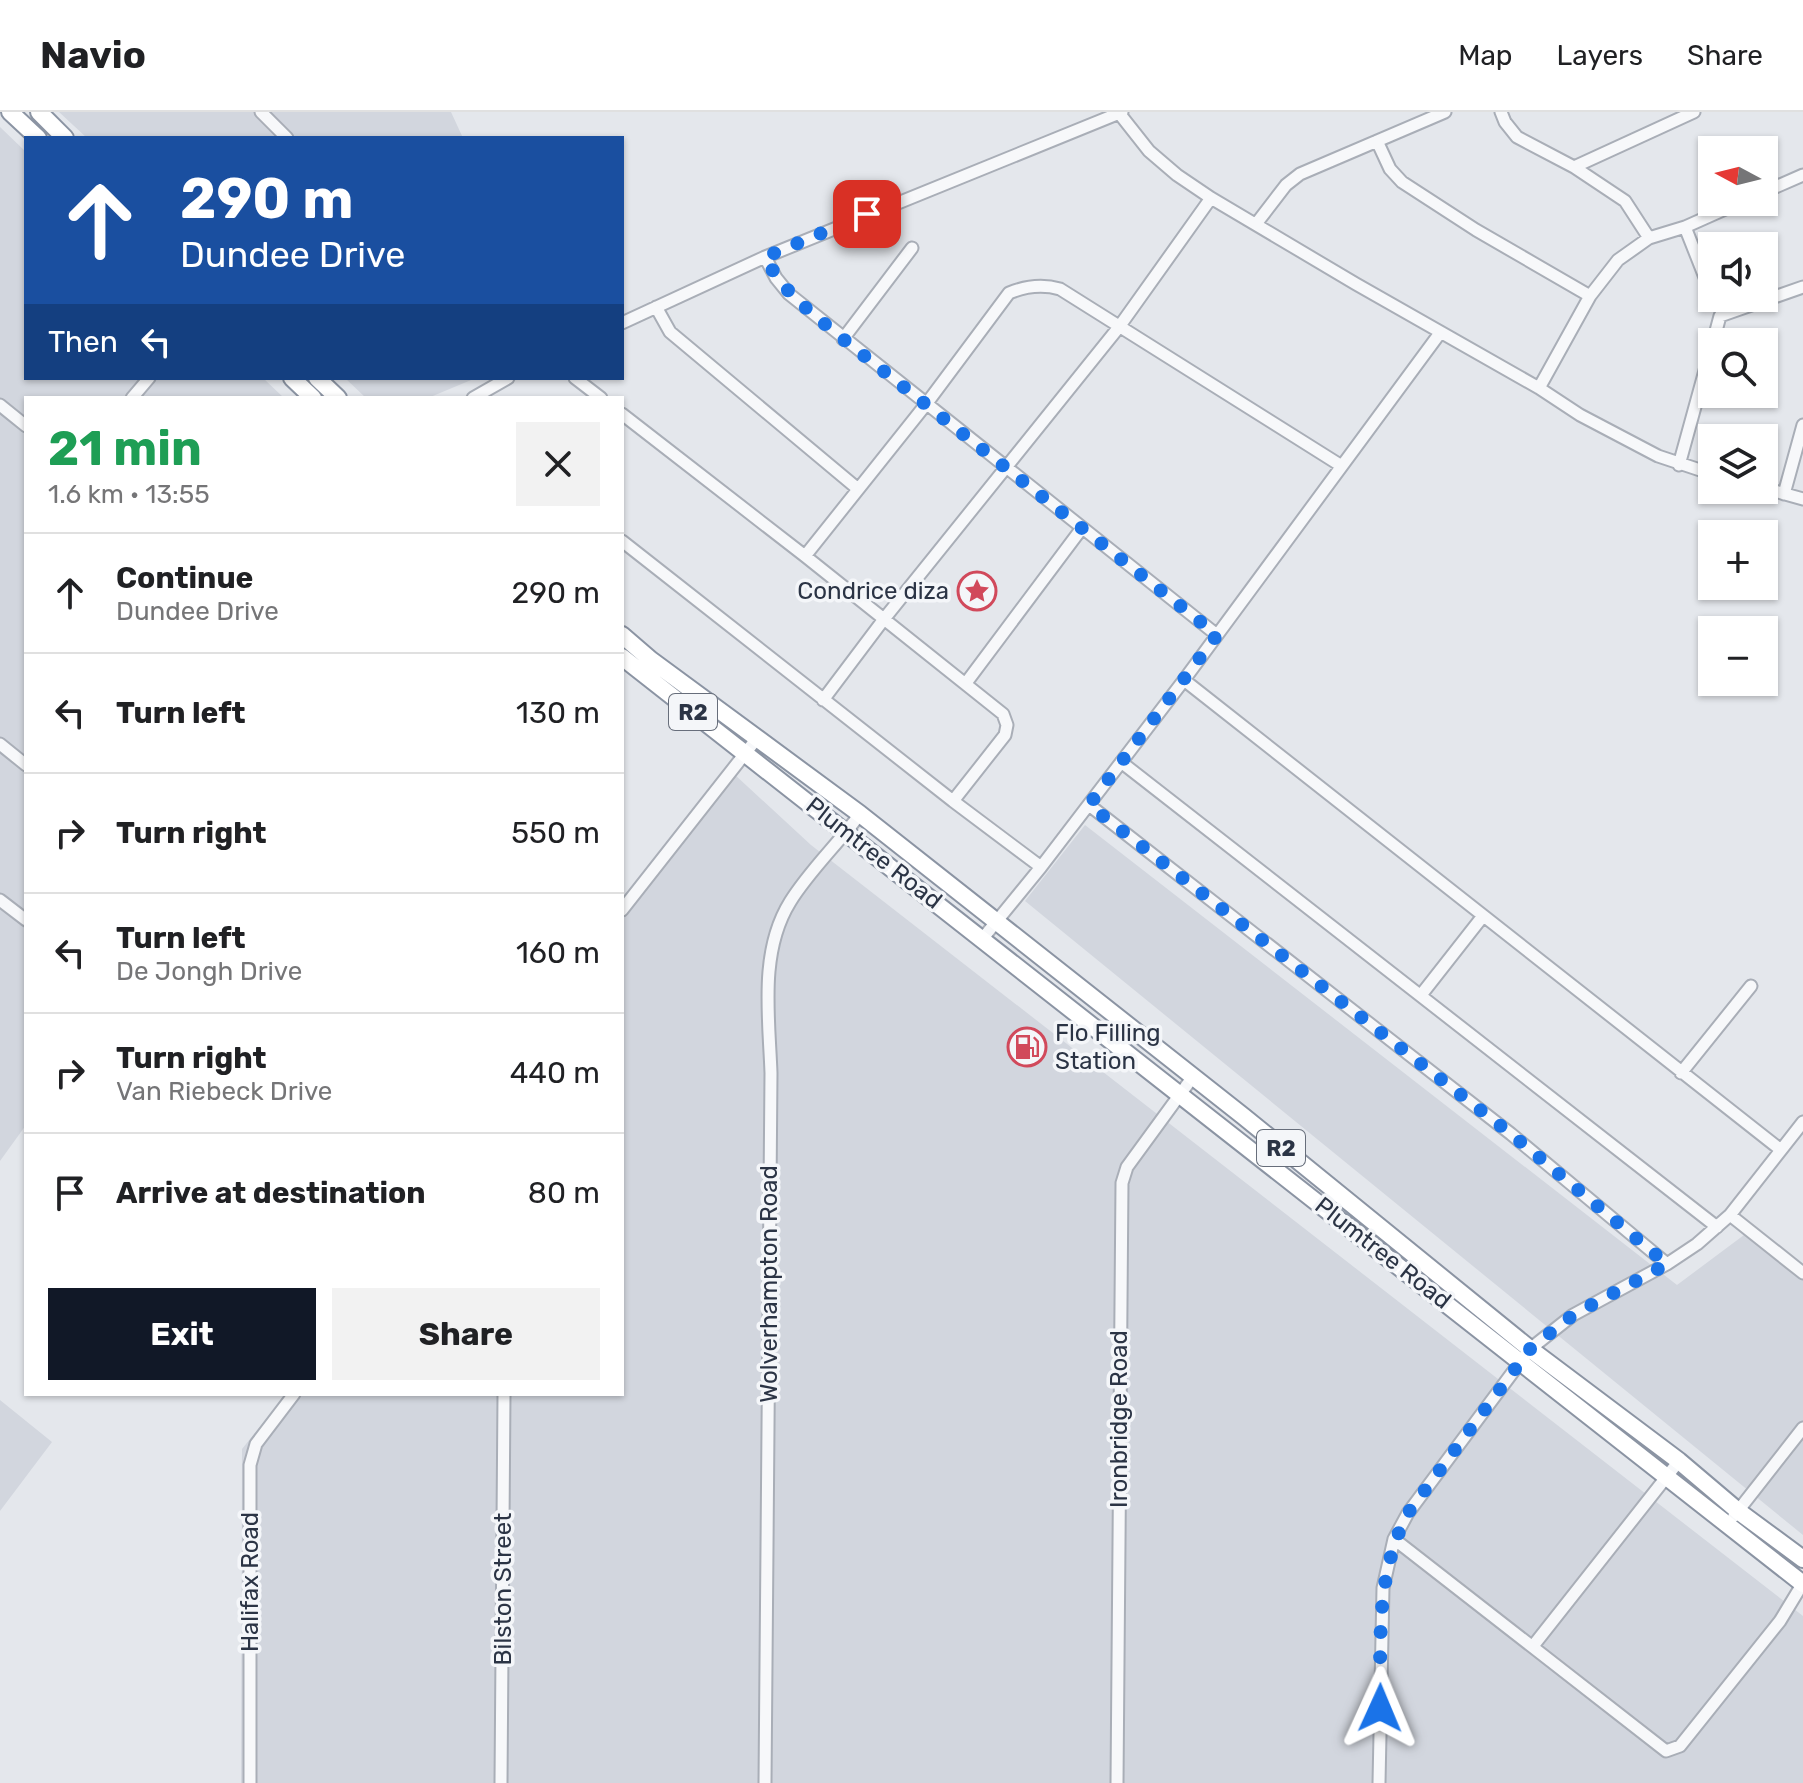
<!DOCTYPE html>
<html lang="en">
<head>
<meta charset="utf-8">
<style>
  :root { --surface:#fff; --page:#f2f2f2; --text:#202124; --muted:#757577; --line:#e0e0e0; --accent:#111827 }
  body { margin:0; font-family:Rubik,sans-serif; background:var(--page); color:var(--text); height:100vh; display:flex; flex-direction:column; font-size:30px; white-space:nowrap }
  * { box-sizing:border-box; margin:0 }
  p { font-size:26px; color:var(--muted) }
  .icon { flex:none; width:44px; height:44px; fill:none; stroke:currentColor; stroke-width:2; stroke-linecap:round; stroke-linejoin:round }
  .map { position:relative; flex:1; overflow:hidden }
  .details { position:absolute; left:24px; top:284px; width:600px; height:1000px; display:flex; flex-direction:column; background:var(--surface); border-radius:0px; box-shadow:0 2px 6px #0004 }
  .details>* { flex:none }
  .banner { position:absolute; left:24px; top:24px; width:600px; height:244px; border-radius:0px; box-shadow:0 2px 6px #0004; background:#1a4fa0; color:#fff; overflow:hidden }
  .needle { width:52px; rotate:277deg }
  .tools { position:absolute; left:1698px; top:24px; display:grid; gap:16px }
  .tools a { display:grid; place-items:center; width:80px; height:80px; border-radius:0px; background:var(--surface); box-shadow:0 2px 6px #0004; font-size:40px }
  .pin { position:absolute; display:grid; place-items:center; width:68px; height:68px; color:#fff; margin:-34px; border-radius:16px; box-shadow:0 4px 12px #0006 }
  .me { position:absolute; width:88px; margin:-44px; rotate:1deg; stroke-linejoin:round; filter:drop-shadow(0 0 6px #0008) }
  .turn { display:flex; align-items:center; gap:28px; height:168px; padding:0 24px; font-size:36px }
  .turn .icon { width:104px; height:104px; stroke-width:2.5 }
  .turn b { display:block; font-size:56px; line-height:68px }
  .then { display:flex; align-items:center; height:76px; padding:0 24px; background:#0003; gap:16px; font-size:30px }
  .round { display:grid; place-items:center; flex:none; width:84px; height:84px; border-radius:0px; background:var(--page) }
  .summary { display:flex; align-items:center; justify-content:space-between; height:136px; padding:0 24px }
  h1 { font-size:48px; font-weight:700; line-height:60px; color:#1e9e55 }
  .button { display:flex; gap:16px; margin-top:auto; padding:16px 24px }
  .button a { flex:1; height:92px; border-radius:0px; background:var(--accent); color:#fff; font-size:32px; font-weight:700; line-height:92px; text-align:center }
  .button a+a { background:var(--page); color:var(--text) }
  ul { padding:0; list-style:none }
  li { display:flex; align-items:center; gap:24px; height:120px; padding:0 24px; border-top:2px solid var(--line) }
  li div { flex:1 }
  li b { display:block; font-size:30px }
  li em { font-style:normal }
  header { display:flex; align-items:center; gap:48px; box-sizing:border-box; height:112px; padding:0 40px; background:var(--surface); border-bottom:2px solid var(--line) }
  header strong { font-size:38px }
  nav { display:flex; gap:44px; margin-inline-start:auto; font-size:28px }
  .map>svg:first-child { display:block }
  .built { fill:#d2d6de }
  .lines { fill:none; stroke-linecap:round; stroke-linejoin:round }
  .minor-casing { stroke:#a9aeb7; stroke-width:15 }
  .highway-casing { stroke:#8b94a3; stroke-width:20 }
  .minor { stroke:#f7f8fa; stroke-width:11 }
  .highway { stroke:#fff; stroke-width:16 }
  .route { stroke:#1a73e8; stroke-width:14; stroke-dasharray:0 25.2 }
  .labels { text-anchor:middle; stroke-width:7; stroke-linejoin:round; paint-order:stroke }
  .shield { fill:#f4f6f9; stroke:#676e7b; stroke-width:2 }
  .shield-label { font-size:22px; font-weight:bold; fill:#2b3445 }
  .poi-label { font-size:24px; fill:#2b3445; stroke:#f4f6f9; text-anchor:end }
  .street-label { font-size:24px; fill:#2b3445; stroke:#f4f6f9 }
</style>
</head>
<body>
<header>
<strong>Navio</strong>
<nav><a>Map</a><a>Layers</a><a>Share</a></nav>
</header>
<div class="map">
<svg width="1803" height="1671" viewBox="0 0 1803 1671">
  <rect width="100%" height="100%" fill="#e4e7ec"/>
  <path class="built" d="M59,0H451L463,26H87Z
    M0,15L26,40V266H263L284,286H26V1013L0,1049Z
    M345,266H476L428,286H366Z
    M734,662L811,733L1803,1504V1671H241L242,1337L286,1282H622V804Z
    M1085,713L1677,1173L1744,1123L1803,1168V1423L1025,789Z
    M0,1288L52,1330L0,1399Z"/>
  <g class="lines">
    <g class="minor-casing">
      <path id="minor" d="M261,0L287,26
        M1501,0L1505,10L1517,25L1574,55L1625,89L1649,126
        M1119,1L1149,39L1177,63L1211,86L1356,172L1539,276L1580,303L1658,344L1712,362
        M1377,29L1390,57L1402,70L1476,118L1590,184
        M1574,55L1694,0
        M1764,80L1803,63
        M1256,112L1286,73L1300,62L1445,0
        M1685,115L1712,183
        M765,145L776,166L789,182L1217,523
        M656,195L670,220L858,377
        M622,211L765,145L1122,0
        M843,227L912,136
        M1713,230L1720,204L1803,175
        M575,266L601,286
        M1539,276L1590,184L1618,148L1649,126L1685,115L1741,90
        M132,286L149,266
        M473,286L508,266
        M0,293L26,314
        M622,302L805,444L1003,602L1007,613L1005,623L953,689
        M1679,353L1712,233
        M1764,376L1803,387
        M1784,382L1803,313
        M622,429L953,689L1041,755
        M805,444L927,291L1009,181C1026,174 1042,172 1060,177L1340,353
        M1184,568L1781,1038
        M966,571L1082,416
        M823,588L884,507L1119,215L1211,86
        M0,632L26,653
        M1121,650L1717,1115
        M1089,693L1511,1022L1667,1152
        M0,788L26,808
        M622,798L758,625
        M983,826L1041,755L1184,568L1440,221
        M1421,883L1483,804
        M1681,961L1751,874
        M1730,1103L1803,1161
        M1734,1404L1803,1316
        M1394,1427L1666,1639L1680,1634L1780,1509L1803,1471
        M1533,1534L1679,1349
        M250,1671V1353L256,1332L294,1282
        M501,1671L504,1282
        M765,1671L771,961C769,905 759,840 790,790C809,759 838,732 860,702
        M1117,1671L1122,1071L1127,1055L1192,966
        M1379,1671L1383,1476L1394,1427L1408,1401L1530,1237L1573,1203L1667,1152L1697,1132L1730,1103L1803,1010"/>
    </g>
    <g class="highway-casing">
      <path id="highway" d="M10,0L38,26
        M39,0L65,26
        M292,266L313,286
        M317,266L338,286
        M622,523L651,548L860,702L1243,1004L1530,1237L1679,1349L1738,1399L1803,1447
        M622,545L1803,1472"/>
    </g>
    <use href="#minor" class="minor"/>
    <use href="#highway" class="highway"/>
  </g>
  <g class="lines">
    <path class="route" d="M867,102L765,145C784,182 811,200 843,227L1217,523L1089,693L1511,1022L1667,1152L1573,1203L1530,1237L1408,1401C1375,1464 1381,1528 1380,1596"/>
  </g>
  <defs>
    <g id="sight-ring" transform="scale(2)"><circle r="9.5" fill="#f4f6f9" stroke="#d1495b" stroke-width="1.5"/><path d="M0-6L1.8-2.2L6-1.7L2.9 1.2L3.7 5.4L0 3.3L-3.7 5.4L-2.9 1.2L-6-1.7L-1.8-2.2Z" fill="#d1495b"/></g>
    <g id="fuel-ring" transform="scale(2)"><circle r="9.5" fill="#f4f6f9" stroke="#d1495b" stroke-width="1.5"/><path d="M-5.5-6h7V0h2V4h1.3V-2.5L3-4.5l.8-.8L6-3V5H2.5V1h-1V6h-7ZM-4.2-4.7v3.2H.2V-4.7Z" fill="#d1495b"/></g>
  </defs>
  <g fill-rule="evenodd">
    <use href="#sight-ring" x="977" y="479"/>
    <use href="#fuel-ring" x="1027" y="935"/>
  </g>
  <g class="labels">
    <g class="shield">
      <rect x="669" y="582" width="48" height="36" rx="6"/>
      <rect x="1257" y="1018" width="48" height="36" rx="6"/>
    </g>
    <g class="shield-label">
      <text x="693" y="608">R2</text>
      <text x="1281" y="1044">R2</text>
    </g>
    <g class="poi-label">
      <text x="949" y="487">Condrice diza</text>
      <text x="1055" y="929" text-anchor="start">Flo Filling<tspan x="1055" dy="28">Station</tspan></text>
    </g>
    <g class="street-label">
      <text transform="translate(874 741) rotate(38)" y="8">Plumtree Road</text>
      <text transform="translate(1383 1141) rotate(38)" y="8">Plumtree Road</text>
      <text transform="translate(769 1172) rotate(-90)" y="8">Wolverhampton Road</text>
      <text transform="translate(1119 1307) rotate(-90)" y="8">Ironbridge Road</text>
      <text transform="translate(250 1470) rotate(-90)" y="8">Halifax Road</text>
      <text transform="translate(503 1477) rotate(-90)" y="8">Bilston Street</text>
    </g>
  </g>
</svg>
<div class="tools">
<a><svg class="needle" viewBox="-14 -14 28 28"><path d="M0-13l5 13h-10z" fill="#e53935"/><path d="M0 13l5-13h-10z" fill="#757577"/></svg></a>
<a><svg class="icon" aria-label="sound" viewBox="0 0 24 24"><path d="M4 9h4l5-4v14l-5-4H4zM17 9q2 3 0 6"/></svg></a>
<a><svg class="icon" aria-label="search" viewBox="0 0 24 24"><circle cx="10" cy="10" r="6"/><path d="M15 15l6 6"/></svg></a>
<a><svg class="icon" aria-label="layers" viewBox="0 0 24 24"><path d="M12 4l9 5-9 5-9-5zM3 14l9 5 9-5"/></svg></a>
<a>+</a>
<a>−</a>
</div>
<div class="pin" style="left:867px;top:102px;background:#d93025"><svg class="icon" aria-label="arrive" viewBox="0 0 24 24"><path d="M6 21V4h12l-3 4 3 4H6"/></svg></div>
<svg class="me" style="left:1380px;top:1596px" viewBox="-20 -20 40 40"><path d="M0-17L14 15 0 8-14 15z" fill="#1a73e8" stroke="#fff" stroke-width="4"/></svg>
<div class="banner">
<div class="turn"><svg class="icon" aria-label="ahead" viewBox="0 0 24 24"><path d="M12 20V5M6 11l6-6 6 6"/></svg><div><b>290 m</b>Dundee Drive</div></div>
<div class="then">Then<svg class="icon" aria-label="left" viewBox="0 0 24 24"><path d="M17 20v-9H6M10 6l-5 5 5 5"/></svg></div>
</div>
<section class="details">
<div class="summary"><div><h1>21 min</h1><p>1.6 km · 13:55</p></div><a class="round"><svg class="icon" aria-label="close" viewBox="0 0 24 24"><path d="M6 6l12 12M18 6L6 18"/></svg></a></div>
<ul>
<li><svg class="icon" aria-label="ahead" viewBox="0 0 24 24"><path d="M12 20V5M6 11l6-6 6 6"/></svg><div><b>Continue</b><p>Dundee Drive</p></div><em>290 m</em></li>
<li><svg class="icon" aria-label="left" viewBox="0 0 24 24"><path d="M17 20v-9H6M10 6l-5 5 5 5"/></svg><div><b>Turn left</b></div><em>130 m</em></li>
<li><svg class="icon" aria-label="right" viewBox="0 0 24 24"><path d="M7 20v-9h11M14 6l5 5-5 5"/></svg><div><b>Turn right</b></div><em>550 m</em></li>
<li><svg class="icon" aria-label="left" viewBox="0 0 24 24"><path d="M17 20v-9H6M10 6l-5 5 5 5"/></svg><div><b>Turn left</b><p>De Jongh Drive</p></div><em>160 m</em></li>
<li><svg class="icon" aria-label="right" viewBox="0 0 24 24"><path d="M7 20v-9h11M14 6l5 5-5 5"/></svg><div><b>Turn right</b><p>Van Riebeck Drive</p></div><em>440 m</em></li>
<li><svg class="icon" aria-label="arrive" viewBox="0 0 24 24"><path d="M6 21V4h12l-3 4 3 4H6"/></svg><div><b>Arrive at destination</b></div><em>80 m</em></li>
</ul>
<div class="button"><a>Exit</a><a>Share</a></div>
</section>
</div>
</body>
</html>
